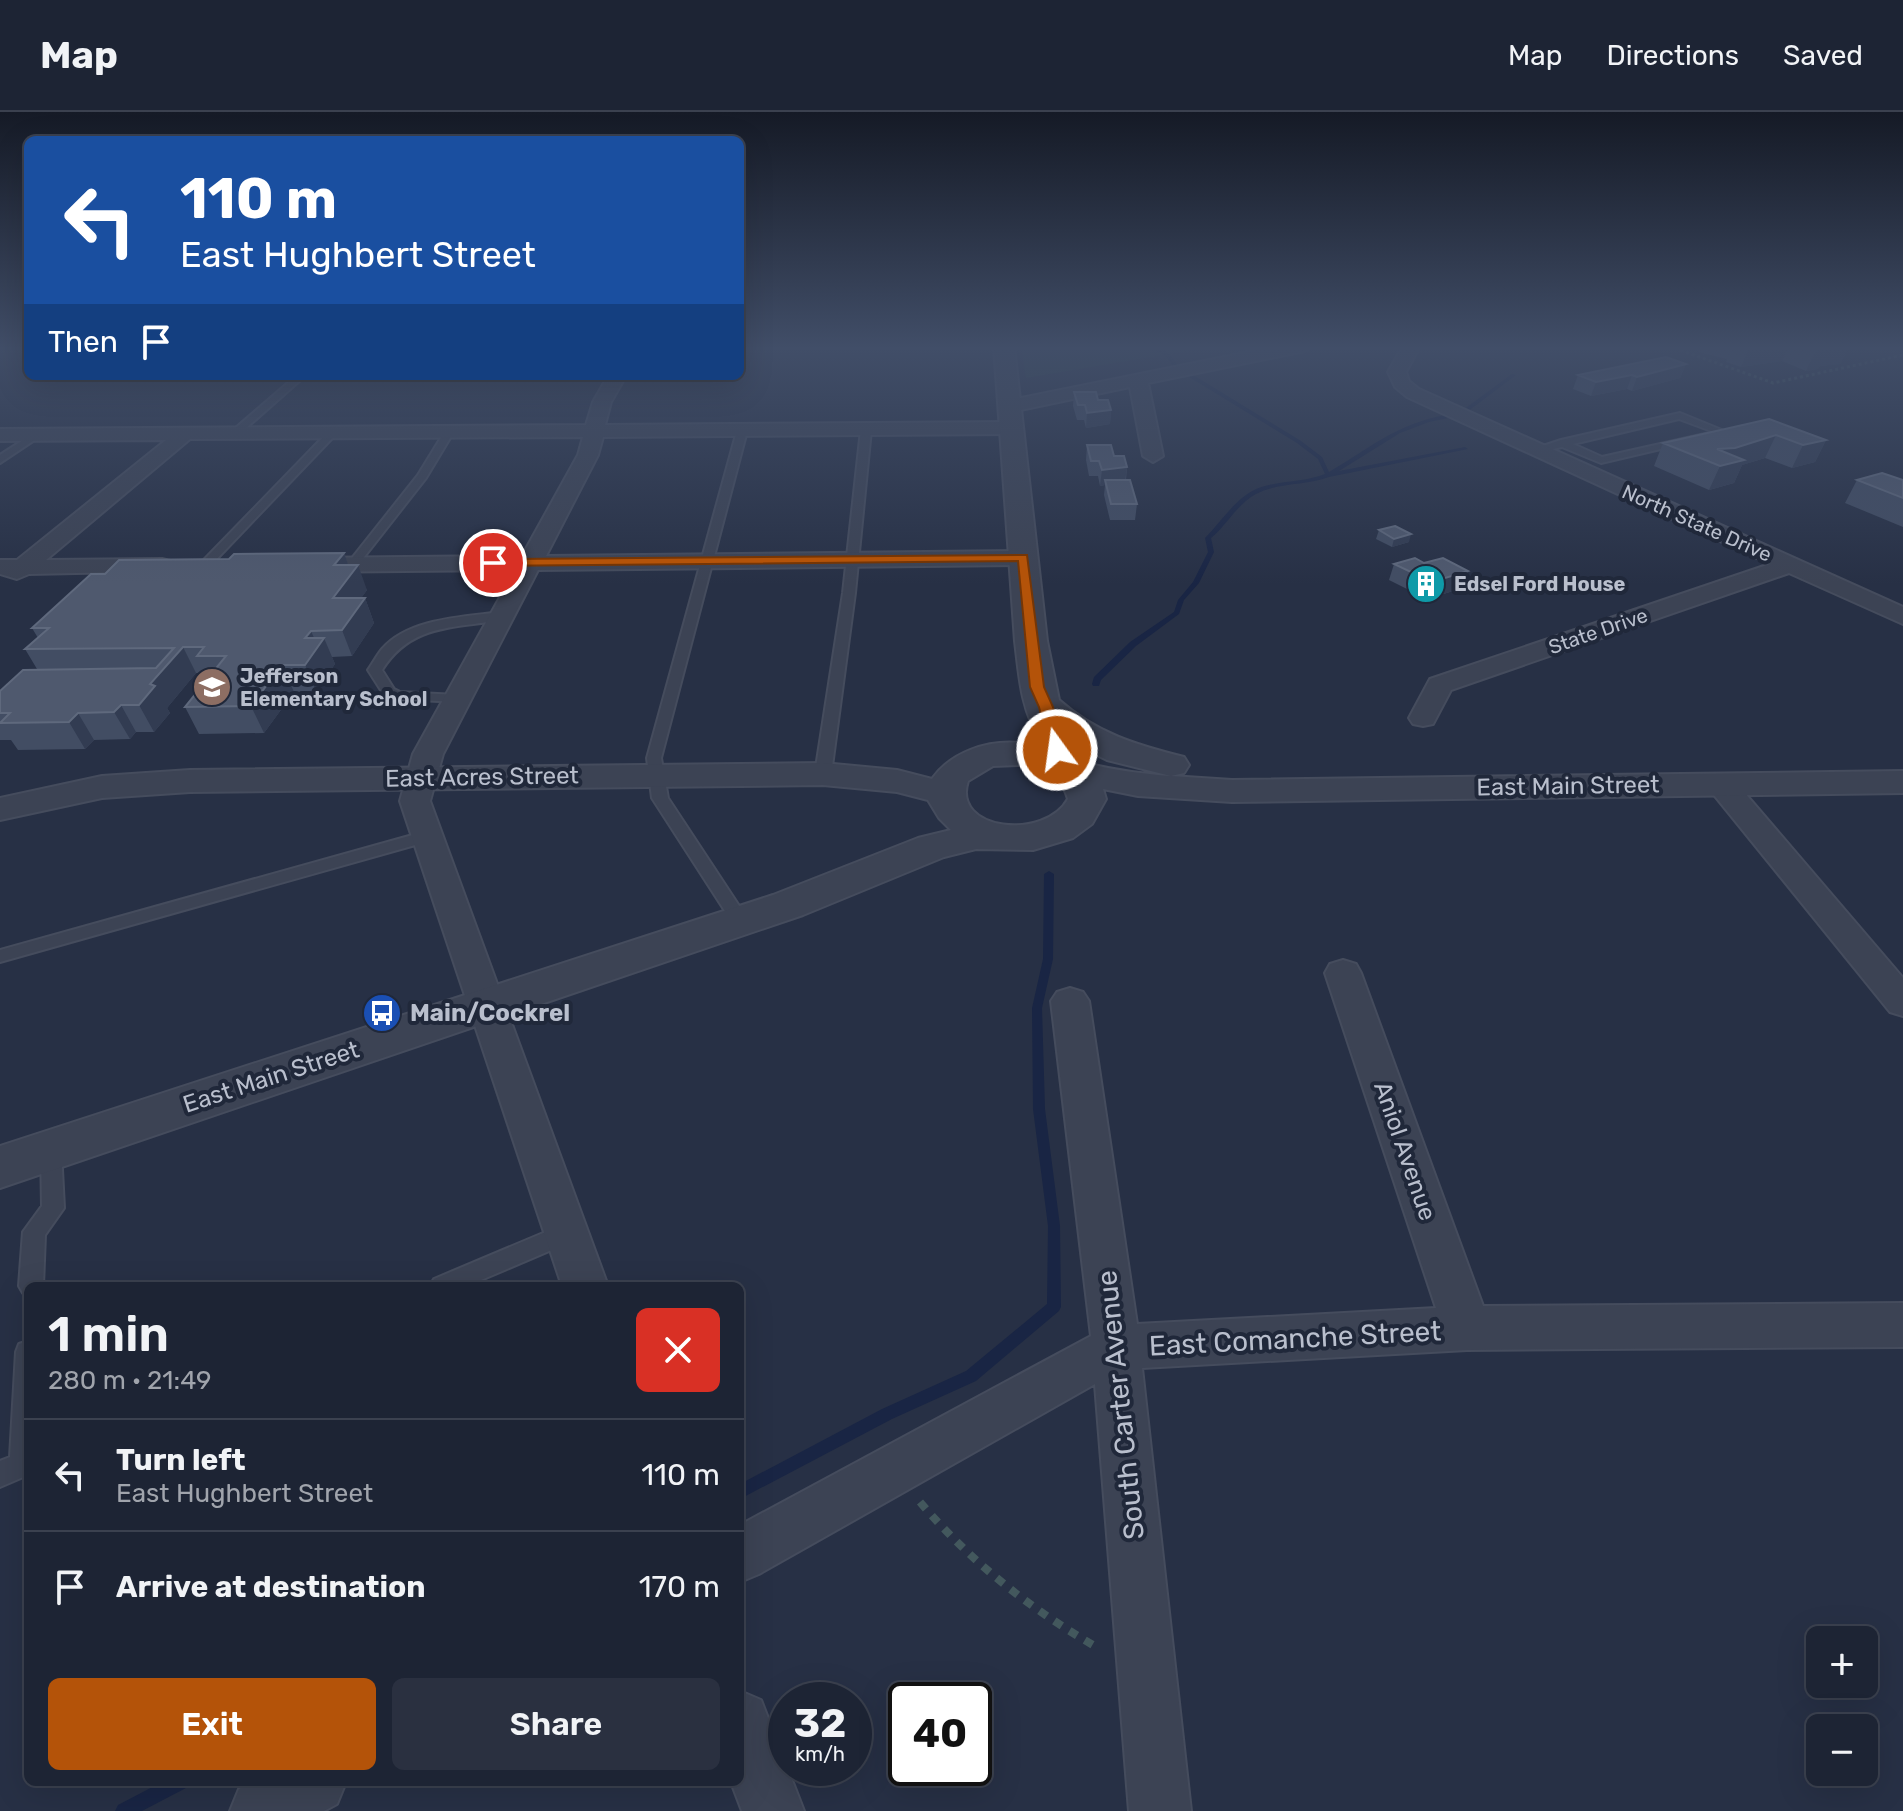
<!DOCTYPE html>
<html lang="en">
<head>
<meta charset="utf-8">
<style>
  :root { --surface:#1d2434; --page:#2a3040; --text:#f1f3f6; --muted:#a0a4ac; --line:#3b414f; --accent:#b45309 }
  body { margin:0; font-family:Rubik,sans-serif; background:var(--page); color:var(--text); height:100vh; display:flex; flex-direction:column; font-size:30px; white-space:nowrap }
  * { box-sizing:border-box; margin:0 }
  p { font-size:26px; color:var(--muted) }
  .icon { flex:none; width:44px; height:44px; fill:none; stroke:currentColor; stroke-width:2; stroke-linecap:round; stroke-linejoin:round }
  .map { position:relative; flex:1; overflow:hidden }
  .panel { position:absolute; left:24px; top:1170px; width:720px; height:504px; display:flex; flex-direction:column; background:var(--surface); border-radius:12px; box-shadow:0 8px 32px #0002,0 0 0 2px var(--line) }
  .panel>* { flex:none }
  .guide { position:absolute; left:24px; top:24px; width:720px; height:244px; border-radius:12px; box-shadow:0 8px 32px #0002,0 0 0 2px var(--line); background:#1a4fa0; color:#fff; overflow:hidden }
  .tools { position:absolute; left:1806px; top:1514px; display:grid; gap:16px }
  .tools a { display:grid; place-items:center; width:72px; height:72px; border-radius:12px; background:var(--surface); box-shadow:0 8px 32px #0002,0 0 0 2px var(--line); font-size:40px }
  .speed { position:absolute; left:768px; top:1570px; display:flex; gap:16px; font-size:40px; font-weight:700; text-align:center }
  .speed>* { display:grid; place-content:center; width:104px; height:104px; border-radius:50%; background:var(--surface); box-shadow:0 8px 32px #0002,0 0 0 2px var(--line); line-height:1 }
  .speed small { font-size:20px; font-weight:400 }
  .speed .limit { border:4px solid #111; border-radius:12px; background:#fff; color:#111 }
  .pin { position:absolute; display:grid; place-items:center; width:68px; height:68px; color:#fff; margin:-34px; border:4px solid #fff; border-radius:50%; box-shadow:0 2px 8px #0007 }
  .me { position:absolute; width:88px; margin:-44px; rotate:346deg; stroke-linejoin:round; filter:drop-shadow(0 0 6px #0008) }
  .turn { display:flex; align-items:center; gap:28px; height:168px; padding:0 24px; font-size:36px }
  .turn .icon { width:104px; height:104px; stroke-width:2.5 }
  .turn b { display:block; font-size:56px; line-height:68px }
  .then { display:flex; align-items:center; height:76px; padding:0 24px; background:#0003; gap:16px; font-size:30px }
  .round { display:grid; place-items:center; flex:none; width:84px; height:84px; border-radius:12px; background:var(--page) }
  .headline { display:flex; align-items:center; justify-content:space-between; height:136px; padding:0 24px }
  h1 { font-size:48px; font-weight:600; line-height:60px }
  .action { display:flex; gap:16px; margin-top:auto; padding:16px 24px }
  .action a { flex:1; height:92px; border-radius:12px; background:var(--accent); color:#fff; font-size:32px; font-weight:600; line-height:92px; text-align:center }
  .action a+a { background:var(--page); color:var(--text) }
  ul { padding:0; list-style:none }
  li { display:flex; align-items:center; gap:24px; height:112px; padding:0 24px; border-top:2px solid var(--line) }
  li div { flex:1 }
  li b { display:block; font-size:30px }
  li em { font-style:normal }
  header { display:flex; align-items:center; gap:48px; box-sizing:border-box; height:112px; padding:0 40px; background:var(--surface); border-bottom:2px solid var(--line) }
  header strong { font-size:38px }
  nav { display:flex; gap:44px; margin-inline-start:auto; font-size:28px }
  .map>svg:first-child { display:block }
  .green { fill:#293f46 }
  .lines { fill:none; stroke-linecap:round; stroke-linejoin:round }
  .stream { fill:#192544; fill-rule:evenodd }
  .service-casing { stroke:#454c5d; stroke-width:4 }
  .minor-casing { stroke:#454c5d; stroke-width:4 }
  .tertiary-casing { stroke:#454c5d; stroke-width:4 }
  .path-far1 { stroke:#43585d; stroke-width:3; stroke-dasharray:3 3; stroke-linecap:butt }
  .path { stroke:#43585d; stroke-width:8; stroke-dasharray:9 9; stroke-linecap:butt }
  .service { fill:#3c4354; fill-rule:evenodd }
  .minor { fill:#3c4354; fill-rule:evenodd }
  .tertiary { fill:#3c4354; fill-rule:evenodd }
  .wall { fill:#424d63 }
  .shaded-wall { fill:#323c52 }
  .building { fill:#4f596e; stroke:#5f697d; stroke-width:2 }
  .route { fill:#b45309; stroke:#753606; stroke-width:2 }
  .labels { text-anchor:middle; stroke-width:8; stroke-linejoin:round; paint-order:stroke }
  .far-street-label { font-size:20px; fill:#b9bfcd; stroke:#20283a }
  .far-poi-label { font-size:20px; font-weight:bold; fill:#b9bfcd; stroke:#20283a; text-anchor:start }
  .street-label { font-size:24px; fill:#b9bfcd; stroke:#20283a }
  .poi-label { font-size:24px; font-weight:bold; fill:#b9bfcd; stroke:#20283a; text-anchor:start }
  .near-street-label { font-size:28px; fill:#b9bfcd; stroke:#20283a }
</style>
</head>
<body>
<header>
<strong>Map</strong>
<nav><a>Map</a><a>Directions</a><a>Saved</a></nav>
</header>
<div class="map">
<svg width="1903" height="1699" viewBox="0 0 1903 1699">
  <rect width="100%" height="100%" fill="#273045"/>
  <path class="green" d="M1021,234H1217L1026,266Z"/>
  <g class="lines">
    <path class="stream" d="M1148,234C1163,234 1174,245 1179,257H1175L1166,244Z
      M1186,261H1190L1301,329L1322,345L1329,360C1372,335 1396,312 1446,303L1448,304V306L1429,310L1400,321L1339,359L1465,335L1468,337L1329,365C1306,374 1278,370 1256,382C1237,392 1227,413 1211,426L1214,440L1199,471L1184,488L1179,502L1136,534L1101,568L1099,574H1093L1092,572L1094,565L1130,530L1174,500L1178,488L1193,470L1208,440L1205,426C1221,410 1235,387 1256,377C1278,368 1303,371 1325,362L1318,347L1297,331L1186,263Z
      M1512,262L1516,263L1467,300H1463V298Z
      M1049,759L1054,762L1053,847L1042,896L1045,997L1060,1114L1061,1195L1059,1199L976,1269L892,1307L740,1387V1372L882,1297L966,1259L1047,1192L1048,1114L1033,997L1032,896L1043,847L1044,762Z
      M162,1670H189L186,1676L142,1699H115L118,1693Z"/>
    <g class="service-casing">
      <path id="service" d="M296,264H305L237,324H231V320Z
        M1680,301L1729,321L1601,351L1562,335L1536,341L1531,338L1561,328ZM1679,307L1714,320L1602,345L1573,332Z
        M866,315L871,318L855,481L831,662L823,667L815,662L843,481L861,318Z
        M742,316L747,319L661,646L668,686L749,809L740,815L734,813L652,686L647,646L737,319Z
        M329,319L337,321L209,455H201V451Z
        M445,319L453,321L426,366L357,454H349V450L418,363Z
        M34,321L42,323L0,351V343Z
        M501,500L507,504L505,507C457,517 412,510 382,558L394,577L400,580L457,583L462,584V590L393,587L384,583L368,558C373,551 377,543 382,537C409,506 464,505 501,500Z
        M427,719L435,724L433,728L0,850V838Z
        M51,1030L58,1032L61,1038L64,1096L45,1123L43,1174H28V1183L23,1181L19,1174L23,1120L42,1094L41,1038L44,1032Z
        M567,1111L575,1114L578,1121L575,1128L467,1174H430L434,1167Z
        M28,1229V1363L0,1375V1349L10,1345L16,1240L19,1232Z"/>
    </g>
    <g class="minor-casing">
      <path id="minor" d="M1278,234H1313L1305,239L1148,271L1163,344L1153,350L1143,344L1130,275L1011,300L1002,294L1011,288Z
        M1403,234H1420L1406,260L1409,269L1419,277L1903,495V512L1789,461L1451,578L1433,612L1423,614L1413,612L1409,606L1430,567L1770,452L1407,285L1395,275L1388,260Z
        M608,264H626L611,290L605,313L1013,310L1023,316L1013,322L603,325L598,343L546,444L1023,439L1031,441L1035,446L1031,451L1023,453L538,458L443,642L430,689L608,1174H562L400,689L413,642L515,458L302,460L294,458L290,453L294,448L302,446L522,444L578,343L583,325L190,327L46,448L162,447L170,449L174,454L170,459L29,462L17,467L0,462V448H17L166,328L0,329V317L586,313L593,290Z
        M1721,663L1732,666L1903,866V904L1890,900L1710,678L1706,672L1710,666Z
        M1343,848L1356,852L1361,861L1483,1194L1903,1191V1235L1467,1238L1142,1256L1191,1699H1129L1095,1272L759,1462L740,1470V1413L1091,1224L1051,889L1057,880L1070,876L1083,880L1089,889L1137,1212L1436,1196L1325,861L1330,852Z
        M740,1579L761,1588L804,1699H742L731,1670H740Z
        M252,1670H346L337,1692L324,1699H230L239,1677Z"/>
    </g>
    <g class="tertiary-casing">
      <path id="tertiary" d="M994,234H1014L1047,529L1059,588C1096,621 1136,633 1184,645L1189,653L1184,661L1171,664L1232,668L1903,659V681L1232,690L1138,684L1103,677L1106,687L1092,712L1073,726L1033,738L976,737L944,745L803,803L0,1076V1034L773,783L918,726L951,718L939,706L928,688L897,680L823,673L190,680L102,686L0,708V686L102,664L190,658L823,651L897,658L932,667C951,640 987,628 1020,631C1043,633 1064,646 1085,651C1114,658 1142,662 1171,664L1107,648L1066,628L1053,632L1041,628C1021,600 1019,562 1015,529ZM1019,653C1041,659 1062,663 1068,687C1045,729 951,719 968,669L993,654Z"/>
    </g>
    <path class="path-far1" d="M1669,234L1773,271L1903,243
      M1897,234L1903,236"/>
    <path class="path" d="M920,1390C971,1450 1031,1498 1100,1537"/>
    <use href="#service" class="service"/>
    <use href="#minor" class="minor"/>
    <use href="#tertiary" class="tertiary"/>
  </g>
  <path class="wall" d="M1701,234H1858L1857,236L1848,237L1840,252L1820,254L1818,257L1806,259L1782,249L1741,255L1726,250L1727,247L1698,240Z
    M1686,252L1680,266L1632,279L1627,277L1591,284L1573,277L1578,263Z
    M1074,280L1098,288L1111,298L1110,312L1086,316L1084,308H1077L1073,294Z
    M1769,307L1826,328L1815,350L1792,356L1765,346L1742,353L1734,371L1709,378L1654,354L1663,331Z
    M1087,333L1114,344L1127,355L1126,368L1137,392L1135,408H1110L1104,383L1105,373L1100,374L1098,364H1089L1086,348Z
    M1857,368H1903V415L1845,391Z
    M1379,418L1409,430L1392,435L1376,427Z
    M344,441L348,453L367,478L361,486H365L374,511L352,544L332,545L335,552L316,579L294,580L264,621L199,622L185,595L208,566L205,561H196L167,596L170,601L154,620H136L130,627L94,628L85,637L18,638L11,628H0V579L37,557L25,537L38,526L32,516L105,462L229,447Z
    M1424,451L1468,459L1463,476L1427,487L1389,468L1394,452Z"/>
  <path class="shaded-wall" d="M1750,234H1789L1782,249L1741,255Z
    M1818,234H1858L1857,236L1848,237L1840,252L1820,254L1818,257L1806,259Z
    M1686,252L1680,266L1632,279L1637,265Z
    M1632,263L1627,277L1591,284L1596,270Z
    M1111,298L1110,312L1086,316L1087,301Z
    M1776,323L1765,346L1742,353L1734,371L1709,378L1720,354L1717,337Z
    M1826,328L1815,350L1792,356L1803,333Z
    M1127,355L1125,370L1105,368V373L1100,374L1102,358Z
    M1411,422L1409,430L1392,435L1394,427Z
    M344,441L351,461L358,453L367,478L343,512L333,486L334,453Z
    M1468,459L1463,476L1427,487L1432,470Z
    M365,486L374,511L352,544L342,518Z
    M311,519L318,535L324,526L335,552L316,579L305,553V526Z
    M183,535L196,561L167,596L170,601L154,620L139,593L150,572Z
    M282,553L294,580L264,621L251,594Z
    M121,593L136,620L130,627L114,600Z
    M78,601L94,628L85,637L69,610Z"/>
  <path class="building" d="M1666,245L1686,252L1637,265L1632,263L1596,270L1578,263Z
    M1074,280H1096L1098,288H1108L1111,298L1087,301L1085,293H1078Z
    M1769,307L1826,328L1803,333L1776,323L1735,336L1717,337L1744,348L1720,354L1663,331Z
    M1087,333H1111L1114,344H1124L1127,355L1102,358L1099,349H1091Z
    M1882,361L1903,368V386L1857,368Z
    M1105,368H1130L1137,392H1111Z
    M1395,414L1411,422L1394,427L1379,418Z
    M344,441L334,453H358L333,486H365L342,518L311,519L305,526H324L305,553H282L251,594L185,595L226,544H197L204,535H183L150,572L155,574L139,593H121L114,600L78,601L69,610L0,611L10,601H0V579L23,558L156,556L174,536L25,537L49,516H32L91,462H105L119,448L229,447L234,442Z
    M1415,446L1424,451L1443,446L1468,459L1432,470L1394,452Z"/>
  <linearGradient id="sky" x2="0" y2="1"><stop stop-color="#151a26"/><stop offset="0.5" stop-color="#414e68"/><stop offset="1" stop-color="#414e68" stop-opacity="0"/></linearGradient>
  <rect width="1903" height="472" fill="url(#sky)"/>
  <path class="route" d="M1027,443L1044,575L1053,595L1064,638L1057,642L1050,638L1039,595L1030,575L1018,449L493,454L487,451L493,447Z"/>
  <defs>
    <g id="building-disc" transform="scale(2)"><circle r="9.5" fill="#0f9aa8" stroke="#20283a"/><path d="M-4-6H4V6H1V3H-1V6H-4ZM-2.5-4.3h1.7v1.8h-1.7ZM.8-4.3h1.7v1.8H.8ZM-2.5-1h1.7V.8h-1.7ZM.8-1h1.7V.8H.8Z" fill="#fff"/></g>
    <g id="school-disc" transform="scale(2)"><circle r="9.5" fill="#8d6e63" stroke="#20283a"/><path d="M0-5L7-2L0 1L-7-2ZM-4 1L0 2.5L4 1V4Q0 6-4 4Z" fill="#fff"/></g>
    <g id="bus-disc" transform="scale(2)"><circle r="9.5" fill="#1a4fb4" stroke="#20283a"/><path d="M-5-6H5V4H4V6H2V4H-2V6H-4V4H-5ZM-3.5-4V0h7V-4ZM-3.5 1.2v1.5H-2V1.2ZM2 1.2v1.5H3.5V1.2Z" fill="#fff"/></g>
  </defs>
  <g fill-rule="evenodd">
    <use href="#building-disc" x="1426" y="472"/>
    <use href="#school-disc" x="212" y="575"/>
    <use href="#bus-disc" x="382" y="901"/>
  </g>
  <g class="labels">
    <g class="far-street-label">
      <text transform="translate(1697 411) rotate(24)" y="7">North State Drive</text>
      <text transform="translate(1598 519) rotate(-19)" y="7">State Drive</text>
    </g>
    <g class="far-poi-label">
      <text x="1454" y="479">Edsel Ford House</text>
      <text x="240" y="571">Jefferson<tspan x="240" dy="23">Elementary School</tspan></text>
    </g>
    <g class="street-label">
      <text transform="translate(482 665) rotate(-1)" y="8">East Acres Street</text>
      <text transform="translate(1568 674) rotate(-1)" y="8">East Main Street</text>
      <text transform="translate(271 965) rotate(-18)" y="8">East Main Street</text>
      <text transform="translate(1405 1039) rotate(71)" y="8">Aniol Avenue</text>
    </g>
    <g class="poi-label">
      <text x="410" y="909">Main/Cockrel</text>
    </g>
    <g class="near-street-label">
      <text transform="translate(1295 1226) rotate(-3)" y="10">East Comanche Street</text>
      <text transform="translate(1120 1293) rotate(-96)" y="10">South Carter Avenue</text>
    </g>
  </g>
</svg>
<div class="tools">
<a>+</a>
<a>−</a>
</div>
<div class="speed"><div>32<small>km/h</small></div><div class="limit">40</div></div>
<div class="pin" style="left:493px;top:451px;background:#d93025"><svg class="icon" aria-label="arrive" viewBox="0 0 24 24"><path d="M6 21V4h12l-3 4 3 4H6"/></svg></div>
<svg class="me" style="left:1057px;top:638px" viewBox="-20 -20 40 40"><circle r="17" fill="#b45309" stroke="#fff" stroke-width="3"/><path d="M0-11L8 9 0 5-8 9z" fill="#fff"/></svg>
<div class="guide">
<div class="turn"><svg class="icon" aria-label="left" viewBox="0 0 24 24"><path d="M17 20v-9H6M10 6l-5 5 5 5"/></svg><div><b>110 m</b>East Hughbert Street</div></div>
<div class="then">Then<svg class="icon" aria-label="arrive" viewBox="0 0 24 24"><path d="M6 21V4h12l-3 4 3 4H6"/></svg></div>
</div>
<section class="panel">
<div class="headline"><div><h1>1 min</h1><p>280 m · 21:49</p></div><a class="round" style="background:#d93025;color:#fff"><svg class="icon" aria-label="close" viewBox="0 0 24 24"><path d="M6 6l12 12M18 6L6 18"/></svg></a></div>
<ul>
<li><svg class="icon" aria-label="left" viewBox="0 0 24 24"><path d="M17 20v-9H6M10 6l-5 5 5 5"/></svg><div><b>Turn left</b><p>East Hughbert Street</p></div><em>110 m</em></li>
<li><svg class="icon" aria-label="arrive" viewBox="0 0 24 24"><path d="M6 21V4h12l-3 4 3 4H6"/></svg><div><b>Arrive at destination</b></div><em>170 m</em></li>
</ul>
<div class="action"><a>Exit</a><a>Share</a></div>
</section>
</div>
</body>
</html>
